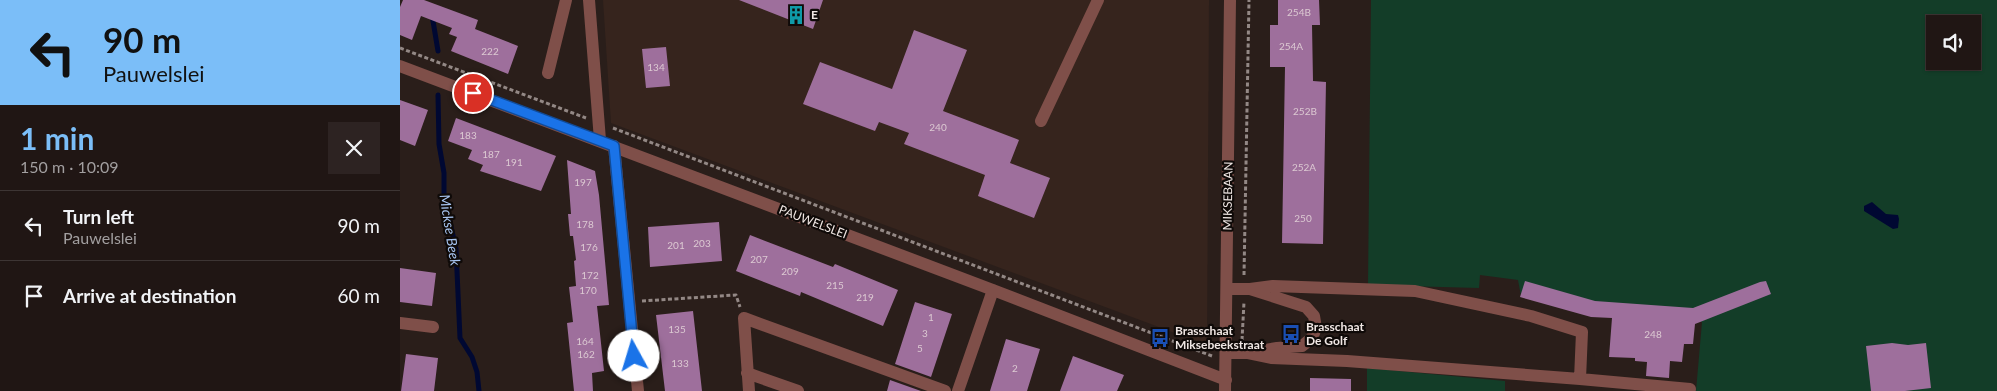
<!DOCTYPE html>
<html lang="en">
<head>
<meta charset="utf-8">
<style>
  :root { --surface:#201614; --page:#2d2322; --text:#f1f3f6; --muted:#a29fa0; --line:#3d3534; --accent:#7bbef8 }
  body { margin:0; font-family:Lato,sans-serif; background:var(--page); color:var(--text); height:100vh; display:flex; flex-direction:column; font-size:19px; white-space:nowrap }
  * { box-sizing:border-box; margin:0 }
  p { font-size:16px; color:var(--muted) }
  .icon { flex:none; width:28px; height:28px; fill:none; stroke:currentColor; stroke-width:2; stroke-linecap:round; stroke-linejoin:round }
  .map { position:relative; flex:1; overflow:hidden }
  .side { display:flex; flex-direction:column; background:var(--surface); width:400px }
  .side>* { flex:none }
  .hud { background:#7bbef8; color:#111; overflow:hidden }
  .fabs { position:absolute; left:1526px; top:15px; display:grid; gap:10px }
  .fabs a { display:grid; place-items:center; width:55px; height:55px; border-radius:0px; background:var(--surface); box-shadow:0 1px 4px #0004,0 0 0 1px var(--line); font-size:25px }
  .pin { position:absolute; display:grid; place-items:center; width:42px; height:42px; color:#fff; margin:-21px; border:2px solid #fff; border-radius:50%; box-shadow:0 1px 5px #0007 }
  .me { position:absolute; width:55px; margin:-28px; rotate:354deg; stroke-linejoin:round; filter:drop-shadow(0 0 4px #0008) }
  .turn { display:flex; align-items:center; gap:18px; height:105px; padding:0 20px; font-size:22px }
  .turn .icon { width:65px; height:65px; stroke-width:2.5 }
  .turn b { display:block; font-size:35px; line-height:42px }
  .round { display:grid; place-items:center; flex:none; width:52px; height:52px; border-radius:0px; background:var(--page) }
  .summary { display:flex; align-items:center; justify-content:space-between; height:85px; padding:0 20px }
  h1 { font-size:30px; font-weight:700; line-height:38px; color:var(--accent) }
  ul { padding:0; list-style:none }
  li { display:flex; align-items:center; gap:15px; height:70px; padding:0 20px; border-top:1px solid var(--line) }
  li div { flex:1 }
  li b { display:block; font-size:19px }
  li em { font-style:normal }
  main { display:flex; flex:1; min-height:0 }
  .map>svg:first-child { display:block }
  .built { fill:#36241d }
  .green { fill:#133d28; fill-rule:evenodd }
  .water { fill:#000832 }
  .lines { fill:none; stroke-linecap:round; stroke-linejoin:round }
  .stream { stroke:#000832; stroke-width:5 }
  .building { fill:#9e6f9c }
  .path { stroke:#938885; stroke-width:3; stroke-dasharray:4 2.5; stroke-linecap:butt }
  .minor { stroke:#7f4f49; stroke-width:12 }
  .route-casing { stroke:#114b97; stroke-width:12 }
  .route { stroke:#1a73e8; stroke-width:9 }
  .labels { text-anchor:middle; stroke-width:4.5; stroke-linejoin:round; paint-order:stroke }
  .number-label { font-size:10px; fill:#dcc9d2 }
  .poi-label { font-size:12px; font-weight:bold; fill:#f0e7e4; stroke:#0f0a08; text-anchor:start }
  .street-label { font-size:12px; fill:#f0e7e4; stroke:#0f0a08 }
  .water-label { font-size:14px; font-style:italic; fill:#a8c6f2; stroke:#0f0a08 }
</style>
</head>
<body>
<main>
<section class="side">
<div class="hud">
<div class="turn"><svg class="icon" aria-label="left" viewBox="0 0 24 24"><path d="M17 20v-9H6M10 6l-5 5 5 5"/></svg><div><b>90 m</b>Pauwelslei</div></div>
</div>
<div class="summary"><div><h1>1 min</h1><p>150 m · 10:09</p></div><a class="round"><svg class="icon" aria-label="close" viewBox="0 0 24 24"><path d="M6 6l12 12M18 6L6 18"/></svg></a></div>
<ul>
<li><svg class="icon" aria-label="left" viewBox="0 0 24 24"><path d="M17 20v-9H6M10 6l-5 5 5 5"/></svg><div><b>Turn left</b><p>Pauwelslei</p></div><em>90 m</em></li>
<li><svg class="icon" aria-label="arrive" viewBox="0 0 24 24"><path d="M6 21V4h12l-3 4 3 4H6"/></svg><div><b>Arrive at destination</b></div><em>60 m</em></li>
</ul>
</section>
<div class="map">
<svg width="1597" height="391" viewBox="0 0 1597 391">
  <rect width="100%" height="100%" fill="#2a1e1a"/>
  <path class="built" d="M203,0H809L807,345L211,123Z"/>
  <path class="green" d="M971,0H1597V391H1296L1302,322L1191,315L1121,296L1118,280L1080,275L1079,288L968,285ZM1535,24H1572V61H1535Z
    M967,368L1105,381V391H967Z"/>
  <path class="water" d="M1472,202L1486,214L1498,215L1499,219L1498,228L1493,229L1464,211V206Z"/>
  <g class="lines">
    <path class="stream" d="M32,15L38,51
      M38,95L39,144L44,173V195L56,249L60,338L72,357L77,372L79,391"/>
  </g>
  <path class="building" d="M3,0H24L78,20L75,29L118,46L108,74L51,51L57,37L49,34L52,28L21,16L12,40L0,35V7Z
    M339,0H423L413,29Z
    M878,0H919L920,25H912L913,81L926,82L923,244L882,243L885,67H870V25H878Z
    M514,30L567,50L543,111L619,140L610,163L650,178L634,218L578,196L585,175L504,144L509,133L479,122L475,131L403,104L420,62L492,89Z
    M266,47L270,86L246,88L242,49Z
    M0,100L28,110L15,146L0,140Z
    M56,118L156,156L141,191L80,171L83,165L68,159L72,150L48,141Z
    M167,160L195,171L199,195L209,305L197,306L204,371L192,373L193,391H174L167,323L173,322L169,287L176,286L174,261L176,260L173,236H170L168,214H171Z
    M319,222L322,261L250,267L248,227Z
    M350,235L433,267L435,264L498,290L483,326L401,292L400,296L336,271Z
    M0,268L36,273L32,306L0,302Z
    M1125,281L1195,301L1293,308L1360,282L1366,281L1371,294L1295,324L1293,344H1284L1282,362L1270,361L1269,378L1246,376L1247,362L1235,361V358L1209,357L1212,318L1191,317L1120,297Z
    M515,302L552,314L531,377L495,364Z
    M293,311L302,391H265L256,315Z
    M606,339L640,349L627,391H590Z
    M1492,343L1508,345L1526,343L1531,388L1505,391H1471L1466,346Z
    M6,354L38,358L34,391H1Z
    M673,356L724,375L717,391H660Z
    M910,378L951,379V391H910Z
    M490,380L521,391H487Z"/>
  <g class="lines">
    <path class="path" d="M0,48L186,118
      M213,128L812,356
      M844,275L849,0
      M242,301L336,295L340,307
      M842,340L844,302"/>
    <path class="minor" d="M189,0L200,140
      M0,66L593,290L826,380
      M148,73L166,0
      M641,121L698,0
      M214,146L238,391
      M0,323L33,327
      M826,353H847L877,348L902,346L912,338L916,328L914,316L906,307L850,289H827
      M847,353L871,358L947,361L1180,379L1182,332L1131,316L1015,291L873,286L850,289
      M347,373L398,391
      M1180,379L1290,389
      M349,391L344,318L545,391
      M558,391L593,290
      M825,391L830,0"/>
  </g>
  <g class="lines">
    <g class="route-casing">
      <path id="route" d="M73,93L214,146L234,356"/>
    </g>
    <use href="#route" class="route"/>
  </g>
  <defs>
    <g id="building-bare" transform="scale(1.5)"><path d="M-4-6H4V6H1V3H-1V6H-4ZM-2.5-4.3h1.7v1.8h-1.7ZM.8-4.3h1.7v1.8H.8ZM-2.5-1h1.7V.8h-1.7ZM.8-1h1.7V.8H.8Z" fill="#0f9aa8" stroke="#0f0a08" stroke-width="2.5" paint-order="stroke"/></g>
    <g id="bus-bare" transform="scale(1.5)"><path d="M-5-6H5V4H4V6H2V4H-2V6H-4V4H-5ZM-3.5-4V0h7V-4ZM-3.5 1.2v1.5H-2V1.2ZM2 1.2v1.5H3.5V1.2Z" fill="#1a4fb4" stroke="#0f0a08" stroke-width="2.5" paint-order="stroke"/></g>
  </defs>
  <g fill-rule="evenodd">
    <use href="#building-bare" x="396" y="15"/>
    <use href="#bus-bare" x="891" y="334"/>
    <use href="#bus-bare" x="760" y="338"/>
  </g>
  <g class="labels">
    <g class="number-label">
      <text x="899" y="16">254B</text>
      <text x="891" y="50">254A</text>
      <text x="90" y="55">222</text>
      <text x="256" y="71">134</text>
      <text x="905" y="115">252B</text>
      <text x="538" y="131">240</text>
      <text x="68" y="139">183</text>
      <text x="91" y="158">187</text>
      <text x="114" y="166">191</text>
      <text x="904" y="171">252A</text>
      <text x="183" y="186">197</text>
      <text x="903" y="222">250</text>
      <text x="185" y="228">178</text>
      <text x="302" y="247">203</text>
      <text x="276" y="249">201</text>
      <text x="189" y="251">176</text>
      <text x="359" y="263">207</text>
      <text x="390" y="275">209</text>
      <text x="190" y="279">172</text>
      <text x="435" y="289">215</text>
      <text x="188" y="294">170</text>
      <text x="465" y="301">219</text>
      <text x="531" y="321">1</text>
      <text x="277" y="333">135</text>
      <text x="525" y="337">3</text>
      <text x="1253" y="338">248</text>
      <text x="185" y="345">164</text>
      <text x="520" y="352">5</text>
      <text x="186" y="358">162</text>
      <text x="280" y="367">133</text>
      <text x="615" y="372">2</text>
    </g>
    <g class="poi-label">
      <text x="411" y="19">E</text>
      <text x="906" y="331">Brasschaat<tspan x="906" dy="14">De Golf</tspan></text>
      <text x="775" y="335">Brasschaat<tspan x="775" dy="14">Miksebeekstraat</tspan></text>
    </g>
    <g class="street-label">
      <text transform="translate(828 196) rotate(-89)" y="4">MIKSEBAAN</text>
      <text transform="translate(413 222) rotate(21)" y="4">PAUWELSLEI</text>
    </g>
    <g class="water-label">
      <text transform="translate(50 230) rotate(81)" y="5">Mickse Beek</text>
    </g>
  </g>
</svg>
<div class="fabs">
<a><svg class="icon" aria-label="sound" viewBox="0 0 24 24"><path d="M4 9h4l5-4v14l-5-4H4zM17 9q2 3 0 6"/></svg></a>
</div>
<div class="pin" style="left:73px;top:93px;background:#d93025"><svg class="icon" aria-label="arrive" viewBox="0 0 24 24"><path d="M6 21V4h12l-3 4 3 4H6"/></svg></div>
<svg class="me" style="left:234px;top:356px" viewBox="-20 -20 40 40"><circle r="19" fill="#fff"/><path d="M0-13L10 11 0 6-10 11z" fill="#1a73e8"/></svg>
</div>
</main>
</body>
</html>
